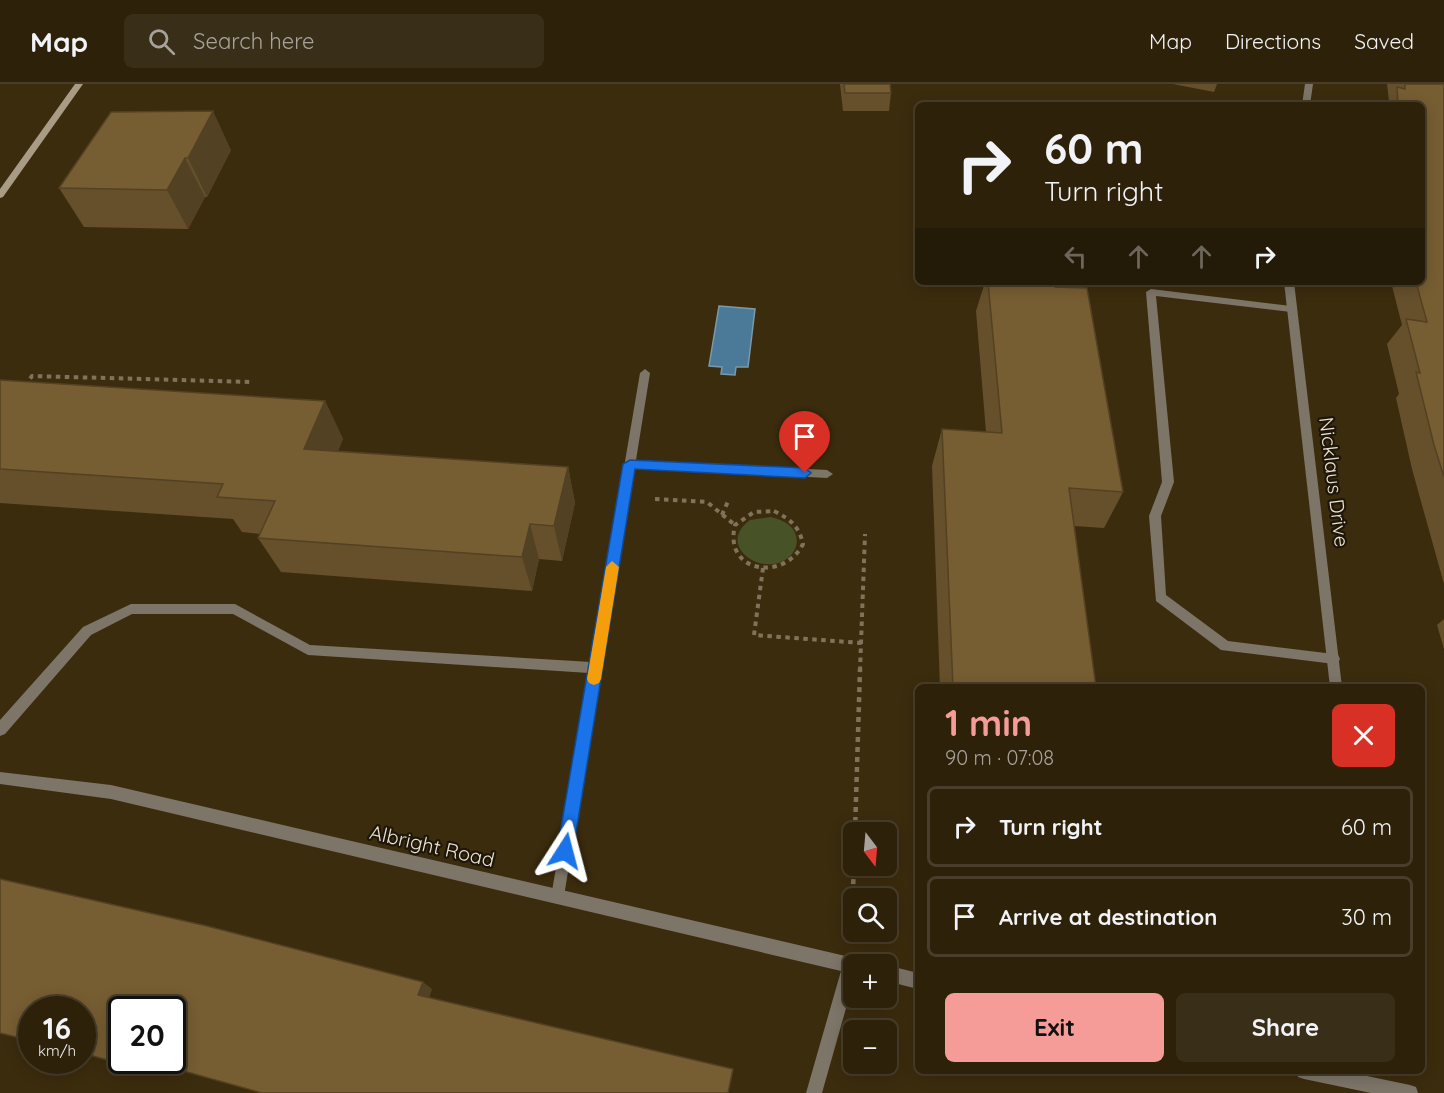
<!DOCTYPE html>
<html lang="en">
<head>
<meta charset="utf-8">
<style>
  :root { --surface:#2d210a; --page:#392e18; --text:#f1f3f6; --muted:#a7a39c; --line:#483e2b; --accent:#f59b98 }
  body { margin:0; font-family:Quicksand,sans-serif; background:var(--page); color:var(--text); height:100vh; display:flex; flex-direction:column; font-size:22px; white-space:nowrap }
  * { box-sizing:border-box; margin:0 }
  p { font-size:20px; color:var(--muted) }
  .icon { flex:none; width:33px; height:33px; fill:none; stroke:currentColor; stroke-width:2; stroke-linecap:round; stroke-linejoin:round }
  .map { position:relative; flex:1; overflow:hidden }
  .details { position:absolute; left:915px; top:600px; width:510px; height:390px; display:flex; flex-direction:column; background:var(--surface); border-radius:9px; box-shadow:0 3px 15px #0003,0 0 0 2px var(--line) }
  .details>* { flex:none }
  .top-card { position:absolute; left:915px; top:18px; width:510px; height:183px; border-radius:9px; box-shadow:0 3px 15px #0003,0 0 0 2px var(--line); background:#2d210a; color:var(--text); overflow:hidden }
  .needle { width:39px; rotate:164deg }
  .controls { position:absolute; left:843px; top:738px; display:grid; gap:12px }
  .controls a { display:grid; place-items:center; width:54px; height:54px; border-radius:9px; background:var(--surface); box-shadow:0 3px 15px #0003,0 0 0 2px var(--line); font-size:30px }
  .speed { position:absolute; left:18px; top:912px; display:flex; gap:12px; font-size:30px; font-weight:700; text-align:center }
  .speed>* { display:grid; place-content:center; width:78px; height:78px; border-radius:50%; background:var(--surface); box-shadow:0 3px 15px #0003,0 0 0 2px var(--line); line-height:1 }
  .speed small { font-size:15px; font-weight:400 }
  .speed .limit { border:3px solid #111; border-radius:9px; background:#fff; color:#111 }
  .pin { position:absolute; display:grid; place-items:center; width:51px; height:51px; color:#fff; margin:-62px -26px; border-radius:50% 50% 50% 0; rotate:-45deg; box-shadow:0 0 6px #0007 }
  .pin .icon { rotate:45deg }
  .me { position:absolute; width:66px; margin:-33px; rotate:9deg; stroke-linejoin:round; filter:drop-shadow(0 0 4px #0008) }
  .turn { display:flex; align-items:center; gap:21px; height:126px; padding:0 30px; font-size:27px }
  .turn .icon { width:78px; height:78px; stroke-width:2.5 }
  .turn b { display:block; font-size:42px; line-height:51px }
  .lanes { display:flex; align-items:center; height:57px; padding:0 30px; background:#0003; justify-content:center; gap:30px; direction:ltr }
  .lanes .off { opacity:.35 }
  .round { display:grid; place-items:center; flex:none; width:63px; height:63px; border-radius:9px; background:var(--page) }
  .summary { display:flex; align-items:center; justify-content:space-between; height:102px; padding:0 30px }
  h1 { font-size:36px; font-weight:700; line-height:45px; color:var(--accent) }
  .button { display:flex; gap:12px; margin-top:auto; padding:12px 30px }
  .button a { flex:1; height:69px; border-radius:9px; background:var(--accent); color:#111; font-size:24px; font-weight:700; line-height:69px; text-align:center }
  .button a+a { background:var(--page); color:var(--text) }
  ul { padding:0; list-style:none }
  li { display:flex; align-items:center; gap:18px; height:81px; margin:0 12px 9px; padding:0 18px; border:3px solid var(--line); border-radius:9px }
  li div { flex:1 }
  li b { display:block; font-size:22px }
  li em { font-style:normal }
  header { display:flex; align-items:center; gap:36px; box-sizing:border-box; height:84px; padding:0 30px; background:var(--surface); border-bottom:2px solid var(--line) }
  header strong { font-size:28px }
  nav { display:flex; gap:33px; margin-inline-start:auto; font-size:21px }
  .search { width:420px; height:54px; background:var(--page); display:flex; align-items:center; gap:15px; box-sizing:border-box; padding:0 21px; border-radius:9px; color:var(--muted); font-size:22px }
  .map>svg:first-child { display:block }
  .green { fill:#475227 }
  .water { fill:#4a7a97; stroke:#7b99a9; stroke-width:1.5 }
  .lines { fill:none; stroke-linecap:round; stroke-linejoin:round }
  .path-far1 { stroke:#81735b; stroke-width:4; stroke-dasharray:4.5 4.5; stroke-linecap:butt }
  .path { stroke:#81735b; stroke-width:4.5; stroke-dasharray:5 5; stroke-linecap:butt }
  .lane { fill:#7d7568; fill-rule:evenodd }
  .street { fill:#7d7568; fill-rule:evenodd }
  .secondary { fill:#a99c87; fill-rule:evenodd }
  .wall { fill:#66502b }
  .shaded-wall { fill:#534123 }
  .building { fill:#775d32; stroke:#534123; stroke-width:1.5 }
  .route { fill:#1a73e8; stroke:#114b97; stroke-width:1.5 }
  .slow { fill:#f59e0b }
  .labels { text-anchor:middle; stroke-width:4.5; stroke-linejoin:round; paint-order:stroke }
  .street-label { font-size:20px; fill:#ede2d2; stroke:#1d1609 }
</style>
</head>
<body>
<header>
<strong>Map</strong>
<div class="search"><svg class="icon" aria-label="search" viewBox="0 0 24 24"><circle cx="10" cy="10" r="6"/><path d="M15 15l6 6"/></svg>Search here</div>
<nav><a>Map</a><a>Directions</a><a>Saved</a></nav>
</header>
<div class="map">
<svg width="1444" height="1009" viewBox="0 0 1444 1009">
  <rect width="100%" height="100%" fill="#3c2c0e"/>
  <path class="green" d="M771,433C782,436 793,440 796,452C798,458 796,465 792,470C768,498 713,463 750,436Z"/>
  <path class="water" d="M719,222L755,225L748,283H736L735,291L721,290L722,283L709,282Z"/>
  <g class="lines">
    <path class="path-far1" d="M25,302L32,292L253,298
      M655,415L707,418L735,441
      M774,427C790,435 799,442 803,460C784,498 723,489 735,441L754,428Z
      M722,431L729,415
      M763,484L754,551L862,559
      M860,587L865,450"/>
    <path class="path" d="M855,748L860,585
      M851,850L854,782"/>
    <path class="lane" d="M1151,205L1291,222L1296,225L1291,228L1156,212L1174,398L1161,432L1166,511L1228,557L1334,570L1338,571L1340,575L1338,579L1334,580L1221,566L1156,517L1149,432L1162,398L1146,208Z
      M645,285L650,289L636,376L827,386L833,390L827,394L635,384L563,818L558,820L553,818L551,813L589,589L308,571L233,530H132L91,551L5,650L0,652V636L83,543L131,520H235L310,561L591,578L640,289Z"/>
    <path class="street" d="M1305,0H1313L1310,21H1302Z
      M1284,198H1294L1342,603H1330Z
      M0,688L111,701L854,874L859,877L861,880H854V896L822,1009H806L841,887L111,715L0,700Z
      M886,881L918,889V905L886,897Z
      M1296,987H1343L1410,1001L1416,1003L1418,1009H1371L1304,995L1298,993Z"/>
    <path class="secondary" d="M75,0H83L3,113L0,114V105Z"/>
  </g>
  <path class="wall" d="M840,0H890L891,9L889,27H843Z
    M1173,0H1217L1214,8Z
    M1387,0H1444V500L1412,385L1396,314L1399,310L1387,260L1402,241L1391,198H1422V21H1387L1389,17Z
    M111,28L231,66L207,113H205L188,145L84,143L59,104Z
    M985,198H1054L1055,203L1123,408L1104,444L1074,442L1096,603H940L932,382L942,345L986,348L976,227Z
    M0,296L325,317L343,355L338,367L568,383L575,419L562,477L539,475L532,507L281,488L258,454L260,450L242,448L233,435L0,419Z
    M1444,535V565L1437,541Z"/>
  <path class="shaded-wall" d="M213,27L231,66L207,113L188,74Z
    M185,74L205,113L188,145L167,106Z
    M325,317L343,355L323,402L304,365Z
    M568,383L575,419L562,477L554,442Z
    M530,440L539,475L532,507L522,473Z
    M423,898L432,905L428,918L418,911Z
    M115,969L122,970V976H134L131,982L111,977Z"/>
  <path class="building" d="M844,0H890L891,9H845Z
    M1405,0H1444V393L1434,361L1416,288L1420,289L1406,235L1427,238L1416,198H1422V21H1398L1397,3L1405,5Z
    M213,27L188,74H185L167,106L59,104L111,28Z
    M988,198H1054L1055,203L1087,204L1123,408L1069,404L1096,603H953L942,345L1002,349Z
    M0,296L325,317L304,365L568,383L554,442L530,440L522,473L258,454L275,417L217,413L223,400L0,385Z
    M0,795L207,842L423,898L418,911L733,985L728,1009H262L144,976H172V926H122V970L115,969L111,977L82,969V926H32V957L0,949Z"/>
  <path class="route" d="M630,376L805,384L811,389L805,394L635,385L573,767L571,773L565,775L559,773L557,767L623,380Z"/>
  <path class="slow" d="M612,477L619,483L601,595L599,599L594,601L589,599L587,595L606,483Z"/>
  <g class="labels">
    <g class="street-label">
      <text transform="translate(1334 398) rotate(83)" y="7">Nicklaus Drive</text>
      <text transform="translate(432 762) rotate(13)" y="7">Albright Road</text>
    </g>
  </g>
</svg>
<div class="controls">
<a><svg class="needle" viewBox="-14 -14 28 28"><path d="M0-13l5 13h-10z" fill="#e53935"/><path d="M0 13l5-13h-10z" fill="#a7a39c"/></svg></a>
<a><svg class="icon" aria-label="search" viewBox="0 0 24 24"><circle cx="10" cy="10" r="6"/><path d="M15 15l6 6"/></svg></a>
<a>+</a>
<a>−</a>
</div>
<div class="speed"><div>16<small>km/h</small></div><div class="limit">20</div></div>
<div class="pin" style="left:805px;top:389px;background:#d93025"><svg class="icon" aria-label="arrive" viewBox="0 0 24 24"><path d="M6 21V4h12l-3 4 3 4H6"/></svg></div>
<svg class="me" style="left:565px;top:767px" viewBox="-20 -20 40 40"><path d="M0-17L14 15 0 8-14 15z" fill="#1a73e8" stroke="#fff" stroke-width="4"/></svg>
<div class="top-card">
<div class="turn"><svg class="icon" aria-label="right" viewBox="0 0 24 24"><path d="M7 20v-9h11M14 6l5 5-5 5"/></svg><div><b>60 m</b>Turn right</div></div>
<div class="lanes"><svg class="icon off" aria-label="left" viewBox="0 0 24 24"><path d="M17 20v-9H6M10 6l-5 5 5 5"/></svg><svg class="icon off" aria-label="ahead" viewBox="0 0 24 24"><path d="M12 20V5M6 11l6-6 6 6"/></svg><svg class="icon off" aria-label="ahead" viewBox="0 0 24 24"><path d="M12 20V5M6 11l6-6 6 6"/></svg><svg class="icon" aria-label="right" viewBox="0 0 24 24"><path d="M7 20v-9h11M14 6l5 5-5 5"/></svg></div>
</div>
<section class="details">
<div class="summary"><div><h1>1 min</h1><p>90 m · 07:08</p></div><a class="round" style="background:#d93025;color:#fff"><svg class="icon" aria-label="close" viewBox="0 0 24 24"><path d="M6 6l12 12M18 6L6 18"/></svg></a></div>
<ul>
<li><svg class="icon" aria-label="right" viewBox="0 0 24 24"><path d="M7 20v-9h11M14 6l5 5-5 5"/></svg><div><b>Turn right</b></div><em>60 m</em></li>
<li><svg class="icon" aria-label="arrive" viewBox="0 0 24 24"><path d="M6 21V4h12l-3 4 3 4H6"/></svg><div><b>Arrive at destination</b></div><em>30 m</em></li>
</ul>
<div class="button"><a>Exit</a><a>Share</a></div>
</section>
</div>
</body>
</html>
